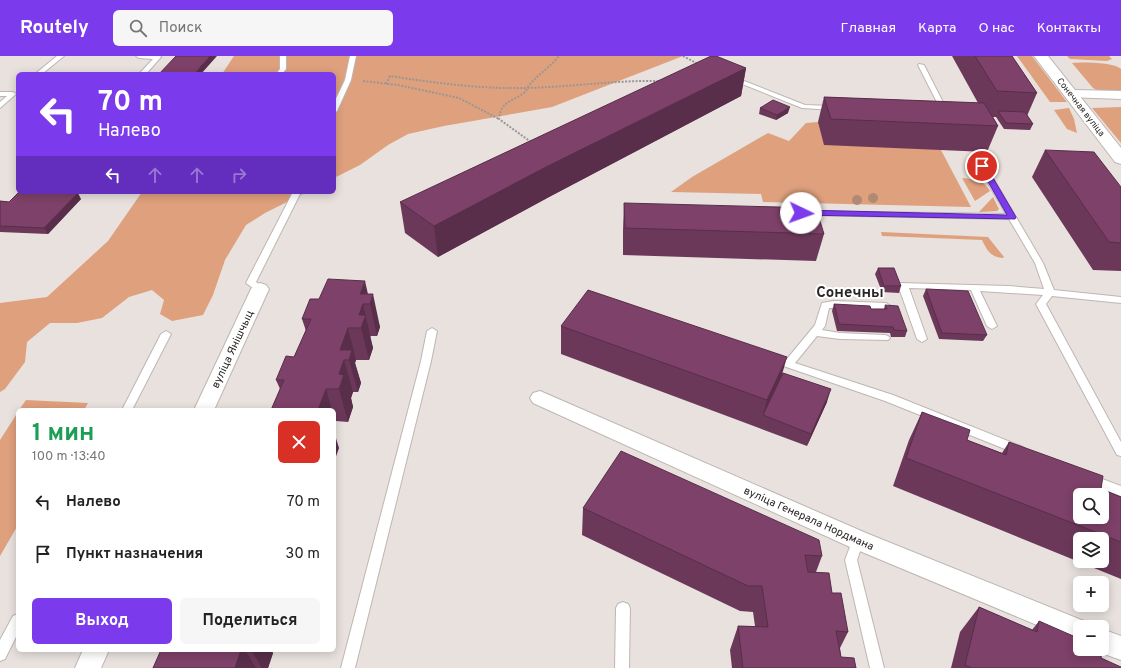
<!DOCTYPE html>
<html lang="ru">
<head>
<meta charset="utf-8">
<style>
  :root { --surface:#fff; --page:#f6f6f6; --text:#222; --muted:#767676; --accent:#7c3aed }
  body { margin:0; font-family:Overpass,sans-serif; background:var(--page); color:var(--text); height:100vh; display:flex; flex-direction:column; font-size:15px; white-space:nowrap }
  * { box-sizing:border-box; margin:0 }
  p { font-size:13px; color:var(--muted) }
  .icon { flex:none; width:22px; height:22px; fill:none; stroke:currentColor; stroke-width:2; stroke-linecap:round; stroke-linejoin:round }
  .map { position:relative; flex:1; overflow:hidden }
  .side { position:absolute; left:16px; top:352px; width:320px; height:244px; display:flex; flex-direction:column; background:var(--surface); border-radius:6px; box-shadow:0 2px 10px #0003 }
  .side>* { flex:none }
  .top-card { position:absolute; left:16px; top:16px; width:320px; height:122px; border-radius:6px; box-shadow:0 2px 10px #0003; background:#7c3aed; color:#fff; overflow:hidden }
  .fabs { position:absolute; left:1073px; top:432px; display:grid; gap:8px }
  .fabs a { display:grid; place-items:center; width:36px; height:36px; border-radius:6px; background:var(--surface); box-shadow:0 2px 10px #0003; font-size:20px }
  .pin { position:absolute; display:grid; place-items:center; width:34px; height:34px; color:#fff; margin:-17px; border:2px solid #fff; border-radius:50%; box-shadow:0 1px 4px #0007 }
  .me { position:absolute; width:44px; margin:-22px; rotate:93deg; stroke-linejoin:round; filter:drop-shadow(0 0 3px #0008) }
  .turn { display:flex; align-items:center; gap:14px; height:84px; padding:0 16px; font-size:18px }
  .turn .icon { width:52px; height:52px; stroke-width:2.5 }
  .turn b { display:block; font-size:28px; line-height:34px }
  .lanes { display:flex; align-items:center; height:38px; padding:0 16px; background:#0003; justify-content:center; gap:20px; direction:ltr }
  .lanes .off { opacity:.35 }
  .round { display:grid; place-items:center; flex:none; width:42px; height:42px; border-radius:6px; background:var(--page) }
  .summary { display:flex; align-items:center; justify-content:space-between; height:68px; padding:0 16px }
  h1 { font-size:24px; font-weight:700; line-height:30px; color:#1e9e55 }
  .button { display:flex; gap:8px; margin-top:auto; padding:8px 16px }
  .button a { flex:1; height:46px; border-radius:6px; background:var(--accent); color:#fff; font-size:16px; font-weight:700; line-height:46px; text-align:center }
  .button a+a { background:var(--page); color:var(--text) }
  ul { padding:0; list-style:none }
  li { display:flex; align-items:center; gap:12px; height:52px; padding:0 16px }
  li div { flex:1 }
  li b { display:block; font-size:15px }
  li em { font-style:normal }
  header { display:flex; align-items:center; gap:24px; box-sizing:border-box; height:56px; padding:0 20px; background:var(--accent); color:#fff }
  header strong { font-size:19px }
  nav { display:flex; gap:22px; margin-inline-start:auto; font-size:14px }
  .search { width:280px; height:36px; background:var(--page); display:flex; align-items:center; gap:10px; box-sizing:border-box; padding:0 14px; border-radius:6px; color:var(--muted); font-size:15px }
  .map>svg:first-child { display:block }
  .green { fill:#dfa07d }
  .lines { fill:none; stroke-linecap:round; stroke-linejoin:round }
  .lane-casing { stroke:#bdb6b3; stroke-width:2 }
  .street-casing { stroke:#bdb6b3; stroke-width:2 }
  .secondary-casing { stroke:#bdb6b3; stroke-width:2 }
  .path { stroke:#9b9694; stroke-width:2; stroke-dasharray:2 1.5; stroke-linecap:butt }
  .lane { fill:#fff; fill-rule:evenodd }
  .street { fill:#fff; fill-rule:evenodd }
  .secondary { fill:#fff; fill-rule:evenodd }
  .tree { fill:#b08a72 }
  .wall { fill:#6c385a; fill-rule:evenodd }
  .shaded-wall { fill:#582e4a }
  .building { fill:#7e4169; stroke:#582e4a; fill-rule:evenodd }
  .route { fill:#7c3aed; stroke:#51269a }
  .labels { text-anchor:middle; stroke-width:4; stroke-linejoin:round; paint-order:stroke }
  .far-street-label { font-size:9px; fill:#292625; stroke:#fff }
  .street-label { font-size:11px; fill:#292625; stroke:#fff }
  .district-label { font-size:15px; font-weight:bold; fill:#292625; stroke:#fff }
</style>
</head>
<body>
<header>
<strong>Routely</strong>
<div class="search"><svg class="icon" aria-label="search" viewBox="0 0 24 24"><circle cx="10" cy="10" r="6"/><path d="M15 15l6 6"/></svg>Поиск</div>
<nav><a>Главная</a><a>Карта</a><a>О нас</a><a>Контакты</a></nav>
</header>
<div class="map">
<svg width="1121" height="612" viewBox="0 0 1121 612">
  <rect width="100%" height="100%" fill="#e8e1de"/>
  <path class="green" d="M234,0H683L552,51L444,70L408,78L388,89L360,109L334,122V18H222Z
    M1017,0H1032L1067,46H1050Z
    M1067,0H1109L1112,3L1107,5L1070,3Z
    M1072,7C1081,6 1114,6 1121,13V34H1097L1093,32Z
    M1121,51V87L1092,52Z
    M1069,52L1074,63L1077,77L1067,73L1054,54Z
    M818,66L941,94L971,151L763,146L761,138L671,136L692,121L768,77L789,85L806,67Z
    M962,122C975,123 984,124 990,135L975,145Z
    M142,136H307L265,157L246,169L225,204L213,239L203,259L172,265L160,258L164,244L152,234L129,241L102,262L77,267H50L27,286L25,306L5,333L0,336V247L47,241L108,185Z
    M993,141L999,153L997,155L979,156Z
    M881,176L988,181L1004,201L1003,202C990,201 987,194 982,184L882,180Z
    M26,344L88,347L84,354H19Z
    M18,356V469L0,500V384Z"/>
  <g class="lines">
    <g class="lane-casing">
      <path id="lane" d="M57,0H64L42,18H35Z
        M136,0H160L161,1L146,18H139L153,3L139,2Z
        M280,0H286V13L282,18H276L280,13Z
        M350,0H356L351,24L337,55L334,57V47L345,24Z
        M919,8L924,9L948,56L947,57L942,56L918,9Z
        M730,21H734L805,49L834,50L837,52L834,54L802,52L730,23Z
        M0,36H13L16,38L0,52V46L7,40H0Z
        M979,108H985L986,110L1043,207L1054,234L1121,241V247L1052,240L1046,248L1121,386V400L1117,399L1036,248L1043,239L980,235L997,270L992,273L987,270L971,234L909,232L927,283L922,286L917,283L898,229L900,227L1008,230L1044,233L1035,207L1009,163L805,159L801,157L805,155L1006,158L978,110Z
        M293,136H301L256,226L265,233L263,235H257L246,227Z
        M834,245L886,247L891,250L886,253L829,252L825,270L822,274L840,277L885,279L888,280L890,282L888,284L840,283L817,280L795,307L893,339L1023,391L1025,394L1023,397L1019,398L1015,397L885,345L769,305L768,303L769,301L773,299L786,304L815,269L822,247Z
        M432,272L437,275L431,305L355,612H341L421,305L427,275Z
        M166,275L171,278L132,354H122L161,278Z
        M1089,418L1121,430V440L1085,426L1083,423L1085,420Z
        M858,479L862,480L864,484L857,504L884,612H870L845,504L854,480Z
        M623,546L628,548L630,552L629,612H615L616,552L618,548Z
        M18,558V577L5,603L0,605V584L13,560Z"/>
    </g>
    <g class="street-casing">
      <path id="street" d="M1072,34L1121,35V43L1068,41L1066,38L1068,35Z
        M260,227L266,229L269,233L214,354H194L251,233L254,229Z
        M540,335L866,477L1089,567L1091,571H1080V587L850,491L533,347L530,342L533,337Z
        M1102,573L1121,580V604L1093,594L1102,593Z
        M83,594H109L101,612H75Z"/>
    </g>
    <g class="secondary-casing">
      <path id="secondary" d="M1034,0H1048L1121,92V108L1115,106Z"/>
    </g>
    <path class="path" d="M683,0L698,8
      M363,25L398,29L459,42L499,63
      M386,28L390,20C435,27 480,33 526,32C571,31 615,24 660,25
      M531,86L499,63C501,44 513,46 525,36C527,34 528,30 530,28C539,18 550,11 559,0"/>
    <use href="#lane" class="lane"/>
    <use href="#street" class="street"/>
    <use href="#secondary" class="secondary"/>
  </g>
  <g class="tree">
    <circle cx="873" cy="142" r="5"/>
    <circle cx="857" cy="144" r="5"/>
  </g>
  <path class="wall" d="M952,0H1012L1037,37L1027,60L1033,68L1030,74L1004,73L996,61H993L998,70L987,96L824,89L818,66L824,41L978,47Z
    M746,12L741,40L549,141L438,201L405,177L400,146Z
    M760,52L788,57L776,64L759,58Z
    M1045,94L1121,131V215L1093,214L1032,121Z
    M81,143L48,178L0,176V145L9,146Z
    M624,147L824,178L816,205L623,199V174Z
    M878,212L901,230L899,237L882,236L875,218Z
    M926,233L987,279L983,285L939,283L923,240Z
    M368,238L380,271L377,280H371L370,281L373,292L369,304H356L355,307L361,327L358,336H353L351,342L353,351L348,366L336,365L334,370V354H271L280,333L276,324L294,301L306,275L302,263L319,243Z
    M834,248L871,253H884L885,249L907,275L905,281H891L890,277L837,275L832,255Z
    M561,270L783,317L827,346L807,390L759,372L561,298Z
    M922,356L967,384L1002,397L1009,386L1101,433L1121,441V523L893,430L909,384ZM1080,483H1102V505H1080Z
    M583,452L822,500L816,516L832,537L848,576L840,592L841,601L856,612H732L730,594L738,570H755L753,556L740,555L582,479Z
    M979,551L1032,574L1039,565L1101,602L1121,612H951L960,576Z
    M161,594H271L273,597L268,612H153Z"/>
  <path class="shaded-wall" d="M210,0H217L201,18H194Z
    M746,12L741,40L549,141L438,201L434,170L548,110Z
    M790,51L788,57L776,64L777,59Z
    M78,137L81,143L48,178L44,172Z
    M365,225L370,247L373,238L380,271L377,280L370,248H363L373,292L369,304L361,272L359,259L360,238Z
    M348,272L356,304L355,307L361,327L358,336L349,304H344L353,336L351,342L353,351L348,366L339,333L340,294Z
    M787,301L779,329L763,359L767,344Z
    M326,333L332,354H318Z
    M831,333L827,346L807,390L811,378Z
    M334,359L336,365L334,370Z
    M334,376L339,392L334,406Z
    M241,594H245L256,612H235Z
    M251,594H271L273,597L268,612H262Z"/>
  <path class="building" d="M176,0H210L194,18H159Z
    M711,0H716L746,12L548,110L434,170L400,146Z
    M975,0H1012L1037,37L997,35Z
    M824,41L984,47L998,70L831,63Z
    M773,44L790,51L777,59L760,52Z
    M998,55L1025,56L1033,68L1006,67Z
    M1045,94L1094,96L1121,131V187L1109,186Z
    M19,136H65L78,137L44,172L0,170V145L9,146Z
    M624,147L816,152L824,178L625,172Z
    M878,212H894L901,230H884Z
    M328,223L365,225L360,238H373L370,248H363L359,259H366L361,272H348L340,294H352L349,304H344L339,318L344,319L339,333H326L318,354H271L284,324H276L286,300L294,301L311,263H302L310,243H319Z
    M926,233L968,235L987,279L942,277Z
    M588,234L787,301L767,344L561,270Z
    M834,248L870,250L871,253H887L885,249L898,250L907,275L894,274L893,271L839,268Z
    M783,317L831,333L811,378L763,359Z
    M922,356L970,374L967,384L1006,399L1009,386L1103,420L1101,433L1121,441V486L906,402ZM1080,439H1102V461H1080Z
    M621,395L819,484L822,500L805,499L808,516L829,517L832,537H841L848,576L836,575L841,601L854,602L856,612H743L738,570L768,571L762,530H748L583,452Z
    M979,551L1037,576L1039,565L1080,583V593H1102L1101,602L1121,611V612H972L965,609Z
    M161,594H241L235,612H153Z"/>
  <path class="route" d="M980,108L986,110L1016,161L1015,163L801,159L797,157L801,154L1007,159L979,110Z"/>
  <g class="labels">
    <g class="far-street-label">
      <text transform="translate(1081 51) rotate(52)" y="3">Сонечная вуліца</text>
    </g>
    <g class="street-label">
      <text transform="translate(232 293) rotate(-65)" y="4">вуліца Янішчыц</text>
      <text transform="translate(809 462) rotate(24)" y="4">вуліца Генерала Нордмана</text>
    </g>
    <g class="district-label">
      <text x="850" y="241">Сонечны</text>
    </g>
  </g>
</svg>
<div class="fabs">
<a><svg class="icon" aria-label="search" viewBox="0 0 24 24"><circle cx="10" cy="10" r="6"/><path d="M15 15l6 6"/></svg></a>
<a><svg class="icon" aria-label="layers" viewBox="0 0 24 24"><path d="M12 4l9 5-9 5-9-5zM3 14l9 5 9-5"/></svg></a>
<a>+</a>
<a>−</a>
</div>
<div class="pin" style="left:982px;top:110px;background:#d93025"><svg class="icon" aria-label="arrive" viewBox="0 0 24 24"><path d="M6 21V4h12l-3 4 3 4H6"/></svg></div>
<svg class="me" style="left:801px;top:157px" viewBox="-20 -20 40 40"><circle r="19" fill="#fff"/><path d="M0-13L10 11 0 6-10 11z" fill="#7c3aed"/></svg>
<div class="top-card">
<div class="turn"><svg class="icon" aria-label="left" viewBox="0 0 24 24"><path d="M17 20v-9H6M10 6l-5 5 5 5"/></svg><div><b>70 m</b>Налево</div></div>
<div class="lanes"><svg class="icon" aria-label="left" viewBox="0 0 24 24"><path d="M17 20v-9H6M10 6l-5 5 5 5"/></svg><svg class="icon off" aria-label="ahead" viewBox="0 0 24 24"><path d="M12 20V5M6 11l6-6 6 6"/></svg><svg class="icon off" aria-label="ahead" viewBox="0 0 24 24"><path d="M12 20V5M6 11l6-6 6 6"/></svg><svg class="icon off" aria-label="right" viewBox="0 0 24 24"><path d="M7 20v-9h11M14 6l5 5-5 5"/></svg></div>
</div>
<section class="side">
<div class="summary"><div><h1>1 мин</h1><p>100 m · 13:40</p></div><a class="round" style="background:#d93025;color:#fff"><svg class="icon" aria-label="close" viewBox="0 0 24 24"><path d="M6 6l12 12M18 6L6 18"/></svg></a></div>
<ul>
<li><svg class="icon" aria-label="left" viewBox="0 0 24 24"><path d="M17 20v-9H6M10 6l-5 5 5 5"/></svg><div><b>Налево</b></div><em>70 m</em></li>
<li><svg class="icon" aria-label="arrive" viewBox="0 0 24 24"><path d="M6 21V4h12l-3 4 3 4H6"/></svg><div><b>Пункт назначения</b></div><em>30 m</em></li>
</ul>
<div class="button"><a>Выход</a><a>Поделиться</a></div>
</section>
</div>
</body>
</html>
